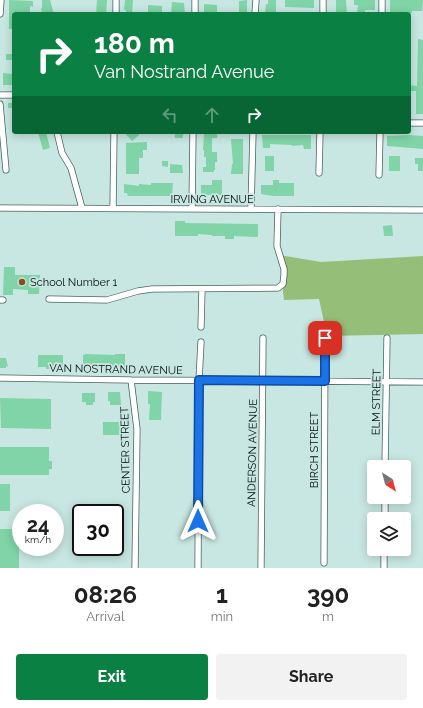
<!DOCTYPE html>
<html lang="en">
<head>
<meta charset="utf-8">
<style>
  :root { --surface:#fff; --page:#f2f2f2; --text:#222; --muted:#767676; --accent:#0b8043 }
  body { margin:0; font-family:Raleway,sans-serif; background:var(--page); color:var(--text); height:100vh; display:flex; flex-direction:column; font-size:15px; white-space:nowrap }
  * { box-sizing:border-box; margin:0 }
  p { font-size:13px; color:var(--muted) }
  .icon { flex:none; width:22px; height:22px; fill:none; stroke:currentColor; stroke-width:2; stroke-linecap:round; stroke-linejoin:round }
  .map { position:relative; height:568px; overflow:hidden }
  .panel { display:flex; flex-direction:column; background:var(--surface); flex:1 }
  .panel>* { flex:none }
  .guide { position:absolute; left:12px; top:12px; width:399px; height:122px; border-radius:4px; box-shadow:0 2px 10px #0003; background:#0b8043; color:#fff; overflow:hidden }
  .needle { width:26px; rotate:144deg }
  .controls { position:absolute; left:367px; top:460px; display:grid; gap:8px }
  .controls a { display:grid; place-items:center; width:44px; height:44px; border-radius:4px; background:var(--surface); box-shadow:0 2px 10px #0003; font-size:20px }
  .speed { position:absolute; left:12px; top:504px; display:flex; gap:8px; font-size:20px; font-weight:700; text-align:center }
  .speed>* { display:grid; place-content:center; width:52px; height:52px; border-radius:50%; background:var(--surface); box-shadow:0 2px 10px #0003; line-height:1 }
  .speed small { font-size:10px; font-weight:400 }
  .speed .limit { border:2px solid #111; border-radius:6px; background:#fff; color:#111 }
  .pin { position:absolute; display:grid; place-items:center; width:34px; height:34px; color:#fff; margin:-17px; border-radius:8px; box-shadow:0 2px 6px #0006 }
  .me { position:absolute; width:44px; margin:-22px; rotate:0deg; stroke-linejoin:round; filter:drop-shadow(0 0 3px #0008) }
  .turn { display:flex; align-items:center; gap:14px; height:84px; padding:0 16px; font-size:18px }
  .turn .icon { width:52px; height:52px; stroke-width:2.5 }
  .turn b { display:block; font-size:28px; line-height:34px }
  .lanes { display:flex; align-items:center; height:38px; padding:0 16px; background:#0003; justify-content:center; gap:20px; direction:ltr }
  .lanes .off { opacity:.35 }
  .eta { display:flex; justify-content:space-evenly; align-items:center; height:68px; text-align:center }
  .eta b { font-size:24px; font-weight:700; line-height:28px }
  .cta { display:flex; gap:8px; margin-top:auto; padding:8px 16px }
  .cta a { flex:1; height:46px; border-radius:4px; background:var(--accent); color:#fff; font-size:16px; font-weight:700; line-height:46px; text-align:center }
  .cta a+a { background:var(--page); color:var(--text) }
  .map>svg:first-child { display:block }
  .forest { fill:#95be78 }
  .building { fill:#81d4a7 }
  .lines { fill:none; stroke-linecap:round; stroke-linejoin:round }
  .street-casing { stroke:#46625e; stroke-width:7 }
  .street { stroke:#fff; stroke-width:5.5 }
  .route-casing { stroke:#114b97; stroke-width:10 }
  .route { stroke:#1a73e8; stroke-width:7 }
  .poi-dot { fill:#8d4d16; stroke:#c8e7e2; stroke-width:1.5 }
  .labels { text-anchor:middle; stroke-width:3.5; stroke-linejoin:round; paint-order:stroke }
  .street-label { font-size:11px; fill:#040e0d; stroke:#c8e7e2 }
  .poi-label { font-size:11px; fill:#040e0d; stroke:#c8e7e2; text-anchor:start }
</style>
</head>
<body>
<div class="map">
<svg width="423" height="568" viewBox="0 0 423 568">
  <rect width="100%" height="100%" fill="#c8e7e2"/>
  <path class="forest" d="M279,255L321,262L423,256V334L327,336L319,299L284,300Z"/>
  <path class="building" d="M9,0L33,1V7L30,6V14H14V29H9Z
    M42,0H50L54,14H42L41,8H42Z
    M97,0H107L106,14H96Z
    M125,0H133L132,14H126V10H124Z
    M247,0V14H239V1Z
    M268,0H276V13H265L266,4H268Z
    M285,0H314V8L285,7Z
    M336,0H346L347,14H336Z
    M354,0H375V10H365V14H357L358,5H354Z
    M390,0H423L422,11H412V13L390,12Z
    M172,2L184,3L185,14H171Z
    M204,4L217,5V14H204Z
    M148,5L162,6V12H148Z
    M418,39L423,40V114H416V91H409V85L417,86Z
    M6,54H14V60H6Z
    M3,73L12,74V85H3Z
    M8,103H14V108H8Z
    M38,132H46L50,148L43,150Z
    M124,132H139V135L132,141Z
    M175,132H183V138H175Z
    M204,134H217V138H212V152H217V162H215V170H214V172H203V167H206V157H204V150H203Z
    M262,135H311V149H304L303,145L292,146V145L270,144V148H263Z
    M409,135L423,136V149L387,146V136Z
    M231,139H243V174H231L232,164H233Z
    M147,142V150H143V158H139V174H126V143Z
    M265,156H274V171H265Z
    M389,156H400V171H389Z
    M415,158H423V171H418V164H415Z
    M162,161H168V167L162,166Z
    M170,164L182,165L183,173H170Z
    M212,180H222V195H201V185H212Z
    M273,180H279V183H294V196H273L261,194V185H273Z
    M151,183H173L172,196H128L127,193H124V184L139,186V184L151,185Z
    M175,221H185V223L258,224V237L234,236V239H225V236H212V235L198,234V236H175Z
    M392,225L393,236H384L383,226Z
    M4,267H15V275H40L39,294H28V290L13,289V295H3Z
    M86,354L115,355V354H125V367L83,366V355Z
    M38,355H63V368L46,369V367H38Z
    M0,358H6L8,367L6,366V368H0Z
    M148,391L162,392L161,420H149L150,404H148Z
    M108,392H120L121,405H110V401H108Z
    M82,393H95V402H93V405H86V402H82Z
    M0,398L51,399V429L1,428Z
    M103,422H124V435H103Z
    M0,447H49V461H52V469H49V475H0Z
    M0,484H10V511H0Z
    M0,529H19V568H0Z"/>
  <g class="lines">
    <g class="street-casing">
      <path id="street" d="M0,14L1,0
        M116,14V0
        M195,14V0
        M255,14L256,0
        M323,14V0
        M382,14V0
        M0,95H14
        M0,104L6,170
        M409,123H423
        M57,132L62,153L71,168L82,208
        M319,173L320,132
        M379,175L380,132
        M0,208L423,210
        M113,208L114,132
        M192,208L193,132
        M251,209L253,132
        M49,299L107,300L138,291L152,289L278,288L283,284L284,275V269L277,246L278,209
        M0,300H3
        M201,327L202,289
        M0,378L131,380L423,382
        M131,380L137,429L135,568
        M385,467L387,338
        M385,519V497
        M324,563L325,338
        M198,568L199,380L201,342
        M261,568L263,338
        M384,568V549"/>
    </g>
    <use href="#street" class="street"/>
  </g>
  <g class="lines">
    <g class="route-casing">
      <path id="route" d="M198,521L199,380L325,381V338"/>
    </g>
    <use href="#route" class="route"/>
  </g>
  <circle class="poi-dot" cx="22" cy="282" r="4"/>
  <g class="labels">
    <g class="street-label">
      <text x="212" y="203">IRVING AVENUE</text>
      <text transform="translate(116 369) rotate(1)" y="4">VAN NOSTRAND AVENUE</text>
      <text transform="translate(376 402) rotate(-89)" y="4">ELM STREET</text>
      <text transform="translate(125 450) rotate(-91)" y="4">CENTER STREET</text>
      <text transform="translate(314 450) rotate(-90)" y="4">BIRCH STREET</text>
      <text transform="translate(252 453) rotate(-89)" y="4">ANDERSON AVENUE</text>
    </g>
    <g class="poi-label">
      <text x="30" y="286">School Number 1</text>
    </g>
  </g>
</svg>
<div class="controls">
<a><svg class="needle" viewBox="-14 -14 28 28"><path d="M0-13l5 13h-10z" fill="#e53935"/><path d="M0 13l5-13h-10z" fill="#767676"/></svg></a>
<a><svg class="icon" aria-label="layers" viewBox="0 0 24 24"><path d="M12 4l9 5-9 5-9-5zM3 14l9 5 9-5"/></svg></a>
</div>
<div class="speed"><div>24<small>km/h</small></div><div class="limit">30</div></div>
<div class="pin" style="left:325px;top:338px;background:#d93025"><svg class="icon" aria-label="arrive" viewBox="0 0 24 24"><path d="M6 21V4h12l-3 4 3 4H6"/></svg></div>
<svg class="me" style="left:198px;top:521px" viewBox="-20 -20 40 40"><path d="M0-17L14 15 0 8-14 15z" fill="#1a73e8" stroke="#fff" stroke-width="4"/></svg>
<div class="guide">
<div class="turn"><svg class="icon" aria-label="right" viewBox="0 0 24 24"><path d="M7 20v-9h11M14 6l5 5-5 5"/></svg><div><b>180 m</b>Van Nostrand Avenue</div></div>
<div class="lanes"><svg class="icon off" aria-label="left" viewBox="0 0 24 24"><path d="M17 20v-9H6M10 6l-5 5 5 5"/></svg><svg class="icon off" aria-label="ahead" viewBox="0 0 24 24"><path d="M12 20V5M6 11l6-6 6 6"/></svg><svg class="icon" aria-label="right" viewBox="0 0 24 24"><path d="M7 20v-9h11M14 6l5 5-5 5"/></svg></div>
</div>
</div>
<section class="panel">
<div class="eta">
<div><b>08:26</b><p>Arrival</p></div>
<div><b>1</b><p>min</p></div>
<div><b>390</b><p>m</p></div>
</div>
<div class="cta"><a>Exit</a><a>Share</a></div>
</section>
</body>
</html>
